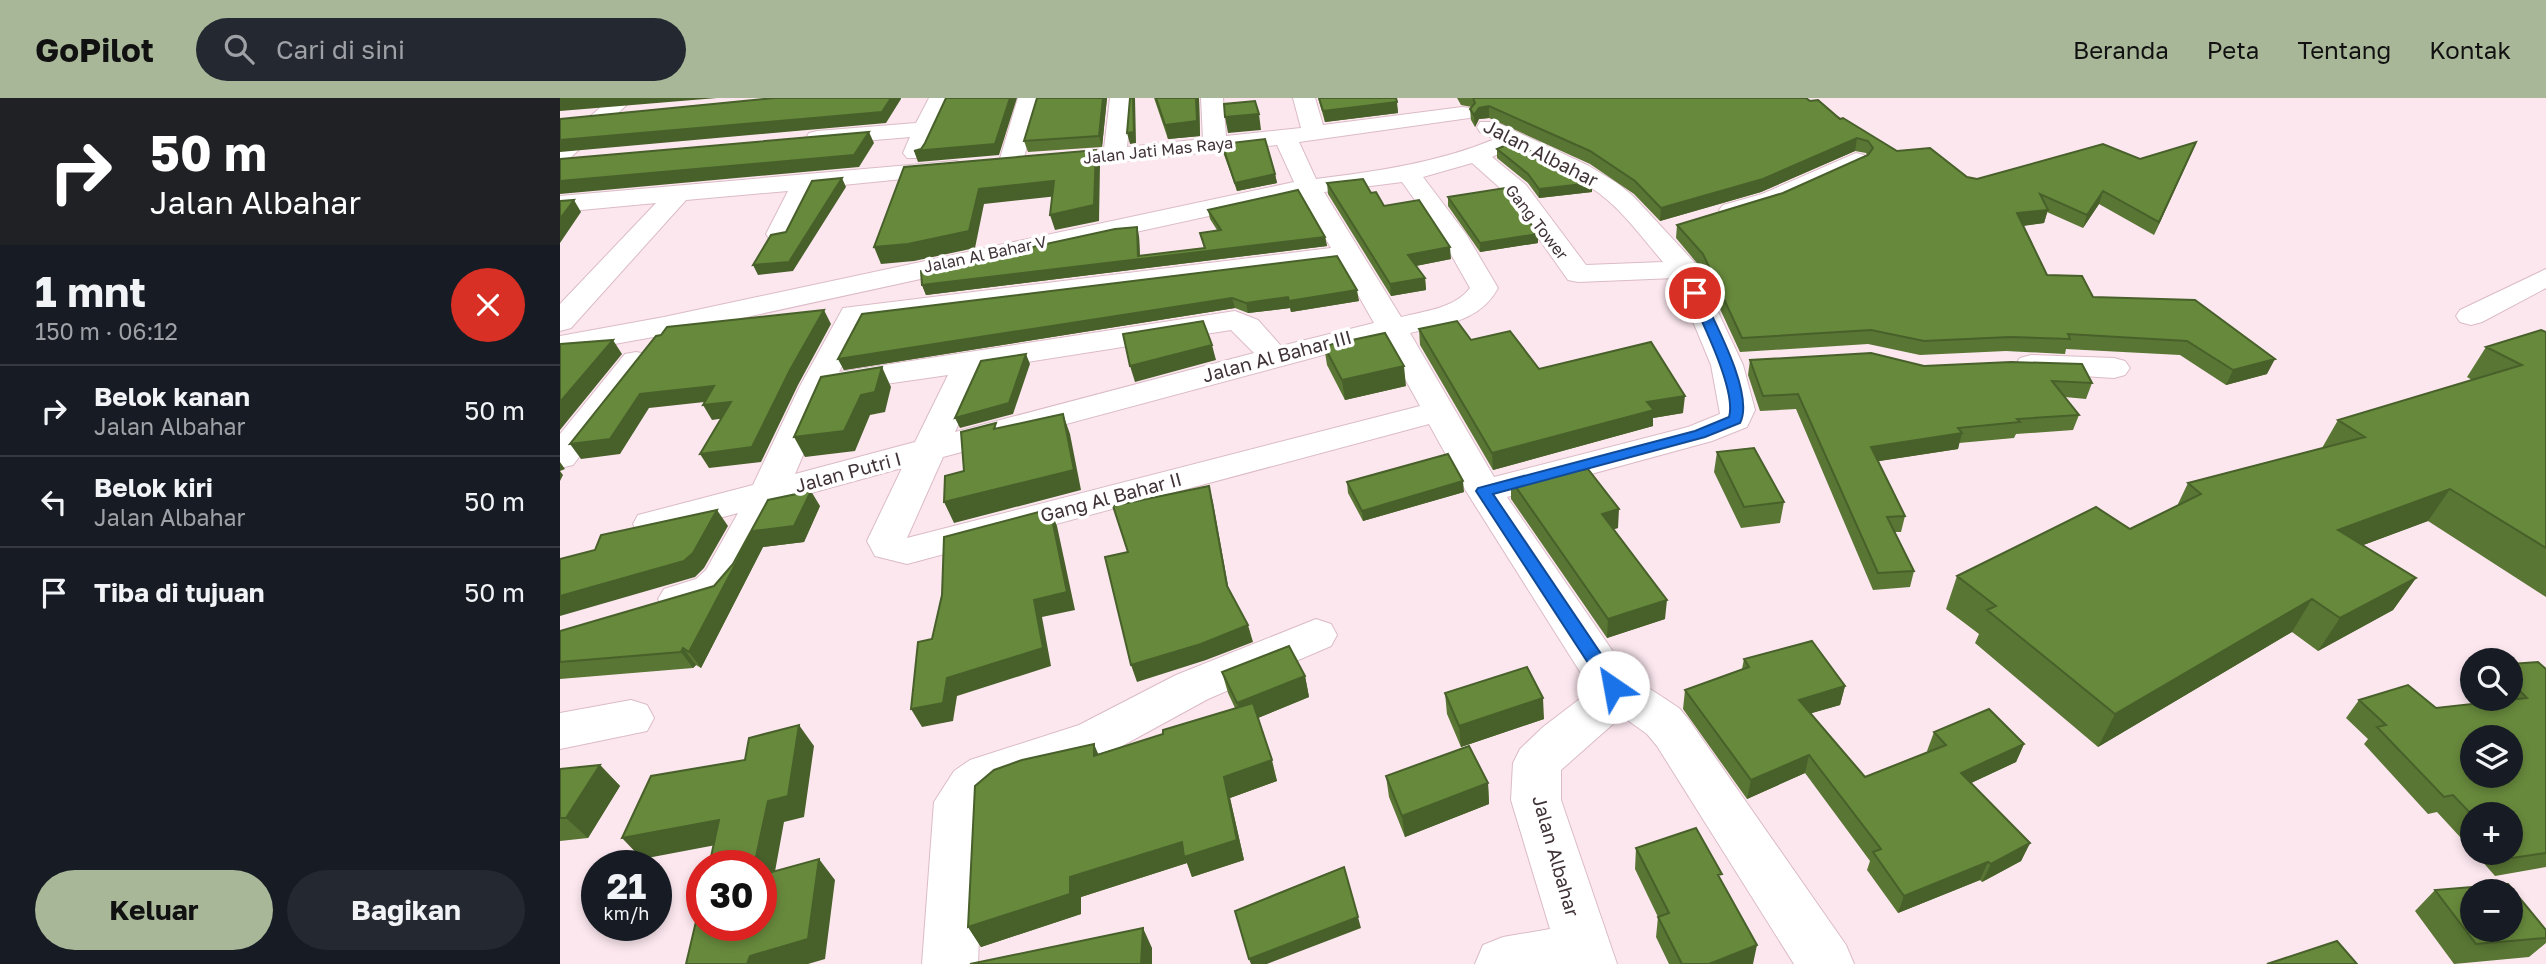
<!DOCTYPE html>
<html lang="id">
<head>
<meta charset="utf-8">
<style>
  :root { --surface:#171b24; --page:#242831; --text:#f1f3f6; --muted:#9ea1a6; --line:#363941; --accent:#a8b798 }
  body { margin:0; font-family:"Golos Text",sans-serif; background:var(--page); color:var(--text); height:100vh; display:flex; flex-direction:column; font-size:26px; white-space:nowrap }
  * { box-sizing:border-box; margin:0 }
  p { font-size:23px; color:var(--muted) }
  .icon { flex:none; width:38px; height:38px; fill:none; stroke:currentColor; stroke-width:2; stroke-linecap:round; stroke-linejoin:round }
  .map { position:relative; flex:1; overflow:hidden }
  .details { display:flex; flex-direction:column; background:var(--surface); width:560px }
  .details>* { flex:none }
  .banner { background:#202124; color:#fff; overflow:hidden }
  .buttons { position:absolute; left:1900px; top:550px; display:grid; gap:14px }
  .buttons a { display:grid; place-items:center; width:63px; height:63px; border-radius:50%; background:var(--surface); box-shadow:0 4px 10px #0003; font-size:35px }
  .speed { position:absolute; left:21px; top:752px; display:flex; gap:14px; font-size:35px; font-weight:700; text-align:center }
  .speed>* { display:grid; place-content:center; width:91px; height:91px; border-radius:50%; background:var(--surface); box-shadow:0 4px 10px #0003; line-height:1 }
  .speed small { font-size:18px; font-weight:400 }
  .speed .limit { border:10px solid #d22; background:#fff; color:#111 }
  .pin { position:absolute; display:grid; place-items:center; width:60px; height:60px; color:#fff; margin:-30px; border:4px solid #fff; border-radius:50%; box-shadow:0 2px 7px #0007 }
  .me { position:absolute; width:77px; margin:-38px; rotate:327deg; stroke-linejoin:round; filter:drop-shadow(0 0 5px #0008) }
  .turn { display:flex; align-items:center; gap:24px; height:147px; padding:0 35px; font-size:32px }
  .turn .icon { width:91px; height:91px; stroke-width:2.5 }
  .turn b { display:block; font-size:49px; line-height:60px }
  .round { display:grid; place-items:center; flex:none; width:74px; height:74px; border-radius:37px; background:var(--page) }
  .summary { display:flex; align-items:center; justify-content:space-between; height:119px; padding:0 35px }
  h1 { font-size:42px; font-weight:700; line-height:52px }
  .button { display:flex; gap:14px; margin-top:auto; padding:14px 35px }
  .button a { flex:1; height:80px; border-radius:42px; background:var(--accent); color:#111; font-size:28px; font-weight:700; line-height:80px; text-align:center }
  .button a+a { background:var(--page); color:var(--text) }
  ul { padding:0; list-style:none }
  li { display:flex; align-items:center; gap:21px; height:91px; padding:0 35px; border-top:2px solid var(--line) }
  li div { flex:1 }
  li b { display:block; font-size:26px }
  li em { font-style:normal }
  header { display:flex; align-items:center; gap:42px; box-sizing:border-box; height:98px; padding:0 35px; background:var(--accent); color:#111 }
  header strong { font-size:33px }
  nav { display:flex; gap:38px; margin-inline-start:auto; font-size:24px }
  .search { width:490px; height:63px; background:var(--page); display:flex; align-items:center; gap:18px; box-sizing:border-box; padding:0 24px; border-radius:38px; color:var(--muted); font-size:26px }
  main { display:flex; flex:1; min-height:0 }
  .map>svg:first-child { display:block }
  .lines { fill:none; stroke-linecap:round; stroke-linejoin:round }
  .street-casing { stroke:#dbbbc7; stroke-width:2 }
  .street { fill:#fff; fill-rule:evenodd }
  .wall { fill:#597634 }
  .shaded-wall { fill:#48602a }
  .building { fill:#67893c; stroke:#48602a; stroke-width:2; fill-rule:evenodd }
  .route { fill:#1a73e8; stroke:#114b97; stroke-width:2 }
  .labels { text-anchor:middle; stroke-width:7; stroke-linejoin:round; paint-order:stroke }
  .far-street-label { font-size:16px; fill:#403338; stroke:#fff }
  .street-label { font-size:19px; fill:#403338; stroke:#fff }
</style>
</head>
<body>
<header>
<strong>GoPilot</strong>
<div class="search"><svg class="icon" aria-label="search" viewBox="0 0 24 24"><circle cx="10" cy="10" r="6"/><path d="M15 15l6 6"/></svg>Cari di sini</div>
<nav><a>Beranda</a><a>Peta</a><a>Tentang</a><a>Kontak</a></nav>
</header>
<main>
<section class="details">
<div class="banner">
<div class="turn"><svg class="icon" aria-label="right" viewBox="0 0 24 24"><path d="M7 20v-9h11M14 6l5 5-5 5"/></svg><div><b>50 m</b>Jalan Albahar</div></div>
</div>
<div class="summary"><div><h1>1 mnt</h1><p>150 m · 06:12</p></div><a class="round" style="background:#d93025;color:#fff"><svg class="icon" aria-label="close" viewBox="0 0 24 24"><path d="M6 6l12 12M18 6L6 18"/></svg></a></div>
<ul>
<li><svg class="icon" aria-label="right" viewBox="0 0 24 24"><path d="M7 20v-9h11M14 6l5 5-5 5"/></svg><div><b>Belok kanan</b><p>Jalan Albahar</p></div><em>50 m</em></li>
<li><svg class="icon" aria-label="left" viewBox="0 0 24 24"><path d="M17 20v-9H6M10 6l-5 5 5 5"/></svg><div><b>Belok kiri</b><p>Jalan Albahar</p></div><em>50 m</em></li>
<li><svg class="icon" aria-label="arrive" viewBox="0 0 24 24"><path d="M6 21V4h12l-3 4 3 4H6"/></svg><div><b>Tiba di tujuan</b></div><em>50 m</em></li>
</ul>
<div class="button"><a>Keluar</a><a>Bagikan</a></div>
</section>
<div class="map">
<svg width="1986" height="866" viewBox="0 0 1986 866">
  <rect width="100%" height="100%" fill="#fce7ef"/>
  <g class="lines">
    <g class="street-casing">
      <path id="street" d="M51,0H74L8,62L0,64V45Z
        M369,0H391L363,60H347L343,55L350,39L257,47L249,45L246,40L249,35L257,33L356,25Z
        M458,0H480L462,67L458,72H442L438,67Z
        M550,0H572L567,49L643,41L641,0H663L666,38L741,30L733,0H755L763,27L902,9L910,10L913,15L910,20L902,21L739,44L756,81C818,73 877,65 935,41L920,34L917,29L920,24H936L1029,68L1057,85L1073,98L1135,165L1183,267L1195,312L1187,329L1152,343L947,399L1069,577L1119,610L1129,622L1286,847L1294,866H1234L1097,648L1087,636L1059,616L1053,626L1001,672V702L1057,866H915L923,847L943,839L990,831L951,702L953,665L960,651L983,629L1021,600L1029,588L906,393L869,326L347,466L315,458L307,443L342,370L222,403L181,481L164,501L119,515L104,511L98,501L104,491L136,481L146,472L178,415L92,438L78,435L73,426L78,417L193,387L240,288L283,210L771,150L741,98L104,237L0,256V238L104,219L734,84L717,47L487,71L479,69L475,64L479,59L544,51ZM953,49C982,64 1014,76 1040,96C1064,114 1083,141 1103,164L1026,167L966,87L932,59ZM912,65L948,97L1008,182L1018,184L1115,180L1151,267L1160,316L1128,329L934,379L850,235C884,226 920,224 938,190L906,136L863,79ZM842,84L880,137L910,190C894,211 864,213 841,219L764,94ZM780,165L814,225L721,248L698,222L675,213L279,274L305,224ZM671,232L694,255L395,334L423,271ZM823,241L860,308L347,440L383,359ZM388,277L355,344L235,376L270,294Z
        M1296,55L1304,57L1308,62L1304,67C1273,81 1195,125 1163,117L1159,112L1163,107L1202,96Z
        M395,63L403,65L407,70L403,75L253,90L232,136L228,142L219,144L210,142L206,136L228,93L126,102L11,230L0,233V206L96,105L0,114V98Z
        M1986,171V190L1922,224L1911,227L1900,224L1896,218L1900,212Z
        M76,254L87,256L92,263L13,367L0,370V336L65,256Z
        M1471,257L1554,260L1565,263L1570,270L1565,277L1554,280L1460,274L1455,267L1460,260Z
        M756,521L771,526L777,537L771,548L648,601L551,654L444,690L424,707L418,866H362L374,704L394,673L410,662L519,627L616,577Z
        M71,602L87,607L94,620L87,633L0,651V615Z"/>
    </g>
    <use href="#street" class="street"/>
  </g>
  <path class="wall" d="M477,0H547L542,49L468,54L464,43Z
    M594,0H639L640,38L608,41Z
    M758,0H836L838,15L765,24Z
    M897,0H1246L1337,53L1407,79L1417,81L1580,61L1631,56L1594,137L1539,106L1523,130L1487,114L1484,125L1463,128L1487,177L1533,199L1707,276L1666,287L1620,257L1506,251L1505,256L1446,253L1360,257L1308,246L1180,254L1141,170L1116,140L1117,127L1223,95L1307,57L1306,55L1295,53L1201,94L1100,123L1074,96L1030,66L929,20L919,21L915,29L911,22L910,11L912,9L901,7Z
    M662,46L715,76L717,85L677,93L663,54Z
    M937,51L1032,85V94L979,100L968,85L937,60Z
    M767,85L811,95L824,108L891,161L856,168L865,180L866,192L831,198L768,96Z
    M888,99L978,136V145L920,154L888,108Z
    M648,112L765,139L767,148L366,197L362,187L579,138L580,158L644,150L640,135L657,132L650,121Z
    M777,158L799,203L731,214L730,210L688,215L675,210L284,272L278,261Z
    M859,231L911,242L979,271L1123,315L1093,320V328L933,372L860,247Z
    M1986,234V499L1868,423L1803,447L1856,480L1833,512L1758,553L1732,534L1538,649L1415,545L1419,536L1386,511L1397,478L1570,431L1617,408L1628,385L1762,350L1778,322L1912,282L1907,279L1926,249Z
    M764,248L846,288L785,302L767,267Z
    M1190,262L1364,268L1532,285L1526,301L1505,299L1519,317L1513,332L1456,336L1454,340L1399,345L1398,351L1318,363L1345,418L1341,434H1335L1354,473L1350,489L1313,492L1236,311L1200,313L1188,277Z
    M1157,354L1224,404L1220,425L1181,430L1154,374Z
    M951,382L1058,430L1053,431L1105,521L1047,540L951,401Z
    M787,384L904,394L803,423L788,395Z
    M260,408L244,444L203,449L141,570L136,567L133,570L0,581V533L154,488L173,466Z
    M1184,561L1285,588L1280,607L1251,615L1305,679L1368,654L1367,653L1374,634L1464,646L1456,664L1411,685L1470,745L1461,763L1422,784L1420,782L1338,815L1307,772L1310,763L1245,675L1187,701L1123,611L1125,592L1182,571Z
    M1951,566L1986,571V769L1935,778L1914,754H1951L1913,716V753L1877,714L1868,716L1804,646L1808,641L1786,620L1799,602L1876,610L1938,603L1935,600H1951Z
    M662,574L745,578L749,599L698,620L717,683L670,700L684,762L632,779L627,765L521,799V816L421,849L408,829L538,656L603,636L675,610L668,595Z
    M885,595L984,621L901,649L887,616Z
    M40,667L60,688L28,740L0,743V671Z
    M826,678L928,685L929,706L845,739L829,699Z
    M1076,750L1161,782L1193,866H1109L1096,839L1098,819L1075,771Z
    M1875,792L1986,832V845L1969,859L1894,866L1855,813Z"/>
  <path class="shaded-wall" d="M24,0H157L0,13V2Z
    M331,0H341V1L326,25L0,54V42Z
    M450,0H457L439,57L358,64L354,53L435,46Z
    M543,0H547L542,49L539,38Z
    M573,0H575L576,45L570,46L567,35Z
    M636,0H639L640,38L608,41L605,27Z
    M837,4L838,15L765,24L763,13Z
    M929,8V20L919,21L915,29L914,17L919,10Z
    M699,16L701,32L668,35L665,19Z
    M309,34L314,45L299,69L0,96V83Z
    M1297,40L1295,53L1201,94L1100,123L1101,110Z
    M1636,44L1631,56L1594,137L1599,124Z
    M536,52L540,67L539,123L495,132L490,117Z
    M715,76L717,85L677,93L675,85Z
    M282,80L286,89L233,173L198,177L193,167Z
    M494,83L498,98L424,106L415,150L354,163L321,166L314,149L419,91Z
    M1032,85V94L979,100V91Z
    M1543,93L1539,106L1523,130L1527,117Z
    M14,102L21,114L0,145V121Z
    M1488,112L1484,125L1453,129L1457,115Z
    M577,129L579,138L580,161L765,139L767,148L366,197L362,187L578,158Z
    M978,136V145L920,154V145Z
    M890,149L891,161L850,169L848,157Z
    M865,180L866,192L831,198L830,186Z
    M797,192L799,203L731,214L729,203Z
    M728,199L730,210L688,215L686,205Z
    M672,200L675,210L284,272L278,261Z
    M264,212L271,226L238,287L201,364L149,370L140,356L230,272Z
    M53,242L62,256L0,332V304Z
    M652,247L656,262L575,284L570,268Z
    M466,256L470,266L453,316L400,330L395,320Z
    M1715,261L1707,276L1666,287L1673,272Z
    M844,268L846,288L785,302L782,282Z
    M322,269L331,289L325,314L310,317L295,353L245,359L234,339Z
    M154,288L163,302L89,310L60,356L21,361L10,346L80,296Z
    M1125,298L1123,315L1093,320V328L933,372L932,355L1087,304Z
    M171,304L179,318L152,322L143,307Z
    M503,316L510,336L521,392L394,425L384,404Z
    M1402,335L1398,351L1307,365L1311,349Z
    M0,364L5,371L0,373L3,377L0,383Z
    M903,383L904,394L803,423L802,413Z
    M649,388L653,404L671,504L667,488Z
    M1890,391L1868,423L1758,464L1778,432Z
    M251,393L260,408L244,444L203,449L141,570L129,554L193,433Z
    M490,411L497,428L515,512L482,519L491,568L397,598L393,623L362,629L351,611L474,502Z
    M1059,411L1058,430L1041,435L1042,416Z
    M157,412L168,428L144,470L135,479L0,518V498Z
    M1856,480L1833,512L1758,553L1780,520Z
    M1752,501L1732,534L1538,649L1555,616Z
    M1107,502L1105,521L1047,540L1048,521Z
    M688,527L693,544L646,562L577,584L571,567Z
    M123,550L136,567L133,570L121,554Z
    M745,578L749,599L683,626L677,605Z
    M1285,588L1280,607L1235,620L1239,602Z
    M983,600L984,621L901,649L899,628Z
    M239,627L254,648L244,719L224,724L210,801L201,791V768H194L208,703Z
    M534,646L543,667L534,658Z
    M1464,646L1456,664L1394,693L1401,675Z
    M1249,657L1245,675L1187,701L1191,682Z
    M712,662L717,683L670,700L684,762L632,779L627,765L521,799V816L421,849L408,829L510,779L664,679Z
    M40,667L60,688L28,740L6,720Z
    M928,685L929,706L845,739L842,718Z
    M159,722L177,743L82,761L62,740Z
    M1470,745L1461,763L1422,784L1431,766Z
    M259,761L275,782L265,861L248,866H187L190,858Z
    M1428,764L1420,782L1338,815L1344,798Z
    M798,819L801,830L707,866H691L689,861Z
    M583,830L592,850V866H581Z
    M1197,847L1193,866H1149Z"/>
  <path class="building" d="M0,0H24L0,2Z
    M214,0H331L322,14L0,42V21Z
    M386,0H450L435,46L354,53L361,51L365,45Z
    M477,0H543L539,38L464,43Z
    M570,0H573L574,34L567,35Z
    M596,0H636L637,23L605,27Z
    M759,0H836L837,4L763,13Z
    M913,0H1246L1250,3L1258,2L1280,21L1283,20L1337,53L1370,50L1407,79L1417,81L1543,46L1580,61L1636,44L1599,124L1543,93L1527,117L1480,96L1488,112L1457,115L1487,177L1522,178L1533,199L1635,202L1715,261L1673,272L1627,243L1508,236L1510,241L1450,239L1364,243L1311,232L1182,240L1143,156L1117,127L1223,95L1308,57L1313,50L1308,43L1297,40L1203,81L1101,110L1075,83L1030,53L929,8L919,10L914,17L910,11L915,5Z
    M695,3L699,16L665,19L664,6Z
    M309,34L294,57L0,83V61Z
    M705,41L715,76L675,85L662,46Z
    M953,44L1032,85L979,91L968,76L937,51Z
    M536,52L534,107L490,117L494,83L419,91L409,133L348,146L314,149L344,69Z
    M282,80L229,164L193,167L211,137L226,134L252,83Z
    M803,81L811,95L816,94L824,108L859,102L890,149L848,157L865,180L830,186L767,85Z
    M945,90L978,136L920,145L888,99Z
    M738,92L765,139L362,187L361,173L555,131L577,129L578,158L645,150L640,135L661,132L648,112Z
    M14,102L0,121V103Z
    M777,158L797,192L729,203L728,199L686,205L672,200L278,261L302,216Z
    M264,212L230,272L192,349L140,356L171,304L143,307L154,288L80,296L50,341L10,346L96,238L101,237L107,229Z
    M643,223L652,247L570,268L563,236Z
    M897,223L911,242L950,233L979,271L1091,244L1125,298L1087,304L1094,312L932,355L859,231Z
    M1981,232L1986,234V450L1890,391L1778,432L1856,480L1780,520L1752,501L1555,616L1427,512L1436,508L1397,478L1536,409L1570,431L1641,396L1628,385L1805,339L1778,322L1962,267L1926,249Z
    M825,235L844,268L782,282L764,248Z
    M53,242L0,304V246Z
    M1311,255L1364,268L1451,264L1522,266L1532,285L1492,283L1519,317L1457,321L1460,324L1398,330L1402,335L1311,349L1345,418L1327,419L1354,473L1318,475L1238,296L1203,298L1190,262Z
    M466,256L449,305L395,320L421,263Z
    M322,269L315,294L301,297L284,333L234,339L261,279Z
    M503,316L514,372L384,404L385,378L404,373L401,334L436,325L434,331Z
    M1194,350L1224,404L1184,409L1157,354Z
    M888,356L903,383L802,413L787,384Z
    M1028,371L1059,411L1042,416L1107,502L1048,521L951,382Z
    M649,388L667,488L688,527L641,546L571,567L545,459L568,454L553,408Z
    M251,393L234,428L193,433L129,554L123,550L121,554L0,564V533L154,488L173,466L208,402Z
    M490,411L507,494L474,502L483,550L387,580L383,605L351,611L358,544L372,541L382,497L384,439Z
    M157,412L133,455L124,463L0,498V461L35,452L41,437Z
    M1252,543L1285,588L1239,602L1305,679L1386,647L1374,634L1429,611L1464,646L1401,675L1470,745L1431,766L1428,764L1344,798L1313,754L1321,751L1249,657L1191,682L1125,592L1189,569L1184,561Z
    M729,548L745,578L677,605L662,574Z
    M1978,564L1986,571V755L1952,760L1946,754H1951V716H1913V718L1893,697L1884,699L1817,629L1826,627L1799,602L1848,587L1876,610L1967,600L1951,584V566ZM1913,639H1951V677H1913Z
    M967,569L983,600L899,628L885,595Z
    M693,605L712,662L664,679L677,742L624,759L622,744L510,779V796L408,829L415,688L434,672L462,662L534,646V658L603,636V632Z
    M239,627L228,698L208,703L194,768H149L159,722L62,740L91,678L185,662L189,640Z
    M909,648L928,685L842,718L826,678Z
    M40,667L6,720H0V671Z
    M1136,730L1162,776L1158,777L1197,847L1149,866H1122L1098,819L1109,815L1076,750Z
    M259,761L248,841L190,858L187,866H126L142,798V828H201V777Z
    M784,769L798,819L689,861L675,813Z
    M1948,786L1986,832V840L1916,846L1875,792ZM1913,793H1951V831H1913Z
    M583,830L581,866H410Z
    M1777,843L1797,866H1707Z"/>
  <path class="route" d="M1135,191L1141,195C1154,223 1195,297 1180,325L1145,339L933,396L1060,584L1062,589L1060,594H1047L916,393L918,390L1135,333L1169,319C1177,293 1141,222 1129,195Z"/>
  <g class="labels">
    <g class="far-street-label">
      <text transform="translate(598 52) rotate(-6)" y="6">Jalan Jati Mas Raya</text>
      <text transform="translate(977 124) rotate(52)" y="6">Gang Tower</text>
      <text transform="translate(425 156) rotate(-12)" y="6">Jalan Al Bahar V</text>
    </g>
    <g class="street-label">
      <text transform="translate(981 55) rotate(27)" y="7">Jalan Albahar</text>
      <text transform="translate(717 258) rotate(-15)" y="7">Jalan Al Bahar III</text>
      <text transform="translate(288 374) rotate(-15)" y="7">Jalan Putri I</text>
      <text transform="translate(551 399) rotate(-15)" y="7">Gang Al Bahar II</text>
      <text transform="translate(996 758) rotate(74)" y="7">Jalan Albahar</text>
    </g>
  </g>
</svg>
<div class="buttons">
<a><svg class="icon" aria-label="search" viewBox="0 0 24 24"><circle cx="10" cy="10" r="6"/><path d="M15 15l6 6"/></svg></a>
<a><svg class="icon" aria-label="layers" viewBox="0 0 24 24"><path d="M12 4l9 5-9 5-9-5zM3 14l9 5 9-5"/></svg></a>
<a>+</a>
<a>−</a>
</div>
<div class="speed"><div>21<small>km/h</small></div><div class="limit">30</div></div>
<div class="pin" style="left:1135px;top:195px;background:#d93025"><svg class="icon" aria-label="arrive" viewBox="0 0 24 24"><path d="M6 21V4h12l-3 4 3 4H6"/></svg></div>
<svg class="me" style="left:1053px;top:589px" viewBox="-20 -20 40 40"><circle r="19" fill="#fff"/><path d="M0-13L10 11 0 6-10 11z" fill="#1a73e8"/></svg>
</div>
</main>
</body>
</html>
